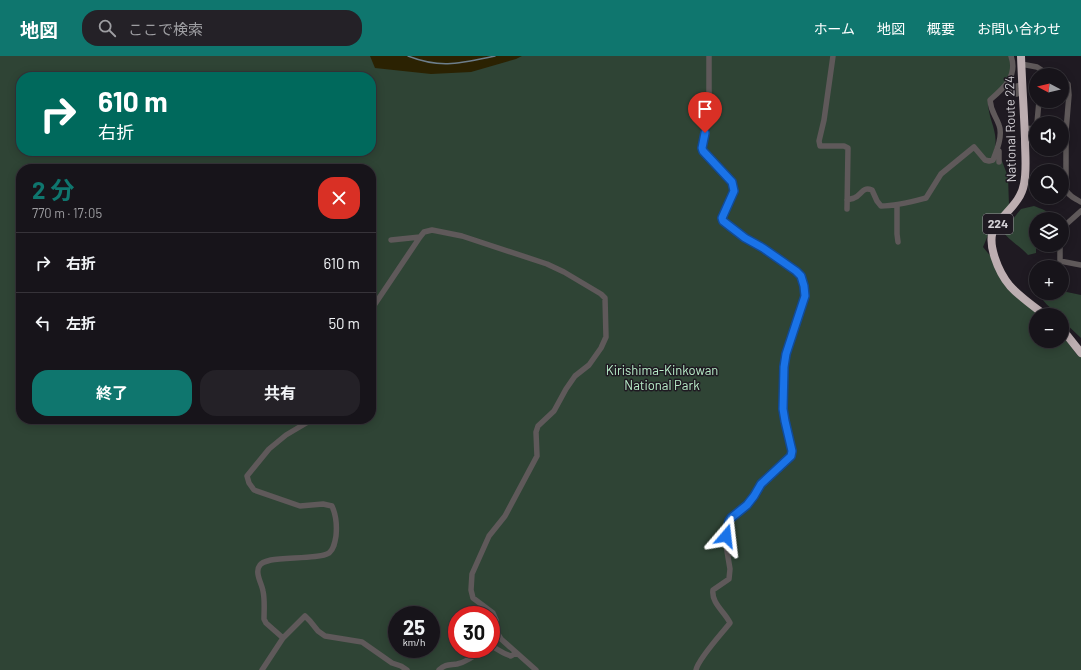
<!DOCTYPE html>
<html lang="ja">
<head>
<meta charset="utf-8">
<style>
  :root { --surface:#17141a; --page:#242127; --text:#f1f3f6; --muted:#9e9ea2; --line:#363339; --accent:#0f766e }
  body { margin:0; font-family:Barlow,"Noto Sans JP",sans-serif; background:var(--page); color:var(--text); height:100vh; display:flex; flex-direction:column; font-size:15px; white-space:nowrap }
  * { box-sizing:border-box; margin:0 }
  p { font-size:13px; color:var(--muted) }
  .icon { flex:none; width:22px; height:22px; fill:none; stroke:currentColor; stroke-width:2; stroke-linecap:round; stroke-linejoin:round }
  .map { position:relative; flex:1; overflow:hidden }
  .panel { position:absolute; left:16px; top:108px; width:360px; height:260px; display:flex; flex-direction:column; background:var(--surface); border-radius:16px; box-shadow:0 2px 10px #0003,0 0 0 1px var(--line) }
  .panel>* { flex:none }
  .hud { position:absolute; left:16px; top:16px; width:360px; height:84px; border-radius:16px; box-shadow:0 2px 10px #0003,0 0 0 1px var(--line); background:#00695c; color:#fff; overflow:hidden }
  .needle { width:26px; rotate:277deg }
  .fabs { position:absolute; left:1029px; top:12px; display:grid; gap:8px }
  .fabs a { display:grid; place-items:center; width:40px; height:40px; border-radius:50%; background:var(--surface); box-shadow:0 2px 10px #0003,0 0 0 1px var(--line); font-size:20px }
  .speed { position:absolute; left:388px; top:550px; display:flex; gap:8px; font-size:20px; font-weight:700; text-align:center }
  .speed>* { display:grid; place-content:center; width:52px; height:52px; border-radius:50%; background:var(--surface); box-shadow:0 2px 10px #0003,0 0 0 1px var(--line); line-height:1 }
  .speed small { font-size:10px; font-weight:400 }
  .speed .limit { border:6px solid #d22; background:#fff; color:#111 }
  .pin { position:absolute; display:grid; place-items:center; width:34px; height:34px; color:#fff; margin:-41px -17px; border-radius:50% 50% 50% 0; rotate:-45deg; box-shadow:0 0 4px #0007 }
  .pin .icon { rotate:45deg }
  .me { position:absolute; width:44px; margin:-22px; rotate:17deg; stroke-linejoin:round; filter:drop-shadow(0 0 3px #0008) }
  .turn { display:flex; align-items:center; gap:14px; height:84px; padding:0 16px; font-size:18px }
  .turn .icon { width:52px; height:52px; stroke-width:2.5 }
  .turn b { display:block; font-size:28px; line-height:34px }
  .round { display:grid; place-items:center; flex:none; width:42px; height:42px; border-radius:16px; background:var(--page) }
  .summary { display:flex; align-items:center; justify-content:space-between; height:68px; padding:0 16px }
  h1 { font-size:24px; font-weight:700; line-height:30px; color:var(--accent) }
  .action { display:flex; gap:8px; margin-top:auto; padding:8px 16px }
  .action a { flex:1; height:46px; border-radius:16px; background:var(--accent); color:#fff; font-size:16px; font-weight:700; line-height:46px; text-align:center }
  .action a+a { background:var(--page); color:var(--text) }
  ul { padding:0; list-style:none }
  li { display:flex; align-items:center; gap:12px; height:60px; padding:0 16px; border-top:1px solid var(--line) }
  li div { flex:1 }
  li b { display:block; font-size:15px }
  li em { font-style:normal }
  header { display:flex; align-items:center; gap:24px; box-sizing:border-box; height:56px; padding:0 20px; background:var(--accent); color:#fff }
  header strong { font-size:19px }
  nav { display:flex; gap:22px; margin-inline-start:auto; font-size:14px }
  .search { width:280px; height:36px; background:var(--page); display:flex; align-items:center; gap:10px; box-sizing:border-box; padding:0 14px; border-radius:16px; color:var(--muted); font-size:15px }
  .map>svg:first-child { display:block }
  .green { fill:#2f4435; fill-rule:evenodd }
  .sand { fill:#2b2202 }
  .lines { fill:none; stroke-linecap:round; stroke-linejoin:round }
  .stream { stroke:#6d7e8c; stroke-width:1.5 }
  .minor { stroke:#5f595a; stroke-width:5.5 }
  .highway { stroke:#bdaeb1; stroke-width:8 }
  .route-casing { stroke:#114b97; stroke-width:10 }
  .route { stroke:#1a73e8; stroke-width:7 }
  .labels { text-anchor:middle; stroke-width:3; stroke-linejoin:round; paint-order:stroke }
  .shield { fill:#1f1a22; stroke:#9d999f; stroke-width:1 }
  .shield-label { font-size:12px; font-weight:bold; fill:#d3d0d5 }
  .street-label { font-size:13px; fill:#d3d0d5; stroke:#1f1a22 }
  .park-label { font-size:13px; fill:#b8ecc8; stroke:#1f1a22 }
</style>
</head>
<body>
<header>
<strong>地図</strong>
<div class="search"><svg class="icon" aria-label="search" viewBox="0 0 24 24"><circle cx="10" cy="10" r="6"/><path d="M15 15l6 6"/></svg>ここで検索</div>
<nav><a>ホーム</a><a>地図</a><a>概要</a><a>お問い合わせ</a></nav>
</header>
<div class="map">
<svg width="1081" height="614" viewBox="0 0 1081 614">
  <rect width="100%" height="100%" fill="#1f1a22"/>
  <path class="green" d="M0,0H1010C1016,19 1000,33 988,46C988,65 1001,78 993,98L1002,105L1008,121L1009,149L992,171L985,175L988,179L983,191L992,202L1002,225L1040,259H1036V285H1062V279L1078,300L1081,299V614H0ZM21,21H371V95H21ZM21,113H371V363H21ZM397,559H431V593H397ZM457,559H491V593H457Z
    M1034,150C1041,153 1051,155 1053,163H1036V197L1028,199C1022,192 1006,182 1003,175L1021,153Z
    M1062,235L1081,239V282L1062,264V259H1058C1053,253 1047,250 1043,244L1046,237H1062Z"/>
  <path class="sand" d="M370,0H522L516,3L471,16L431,18L375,12Z"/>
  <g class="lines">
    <path class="stream" d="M408,0C441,13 461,7 495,0"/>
    <path class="minor" d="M833,0L824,64L819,85L820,90H844L848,92L847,153
      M1021,8L1037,11L1049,19
      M1062,23L1068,28L1069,39L1066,75V134C1069,140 1075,143 1081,146
      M1009,36L1017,38V30L1023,29
      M1037,67L1039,45
      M1024,72L1036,73
      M997,94L999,95V106
      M847,144C849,143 852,143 854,142C862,139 862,130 872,134L877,145L881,150C897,150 911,146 926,142L941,118L974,91L985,104L989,105L993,104C997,94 1003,79 999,69C995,58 991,56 990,44C1004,32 1018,20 1011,0
      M897,150V178L898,186
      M1062,172L1081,155
      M391,184L420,181
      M1060,189V205L1081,209
      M371,254L420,181L424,176L432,174L462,180L547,208L564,216L601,238L605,242L606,281L601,292L589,309L575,320L566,333L554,355L538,370L536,376L537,400L505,460L489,480L472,518L471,534L473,542L493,557L496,564V575L501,583L536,614
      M283,582L266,567L264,563C264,554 265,544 263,535C262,528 254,516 260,509C262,506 267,505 271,504C285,501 320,503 329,497C334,493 335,486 336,480C337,470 336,459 332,450L323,448L300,450L254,434L249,427L247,420L269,393L286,379L313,363
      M491,590C498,593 503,598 511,600L516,597
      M262,614L283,582L305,560L310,565L318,575L325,580L362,586L392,607L401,610L407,614
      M439,614C445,608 449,609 457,608C466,606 476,599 483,593
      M696,614C698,603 722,577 730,567C725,556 711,547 713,534L729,523L730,513L726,489V480L729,465L747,449L754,440L761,428L791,401L792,395L785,365L783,353L784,311L786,298L805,240L801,220L763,191L745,182L723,165L722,162L734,135L732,126L707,100L702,91L709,53V0"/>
    <path class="highway" d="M1021,0C1022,28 1024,55 1025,83C1025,98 1027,114 1024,128C1021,146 1005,156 995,171C985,186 999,217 1010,230C1020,241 1033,250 1045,259
      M1062,273L1081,297"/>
  </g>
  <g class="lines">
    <g class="route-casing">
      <path id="route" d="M705,77L702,92L703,95L732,126L734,135L722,162L723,165L745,182L763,192L796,215L801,220L804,230L805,240L786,298L784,311L783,353L785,365L792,395L791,400L761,428L754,440L747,449L731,462L729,465L726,480"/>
    </g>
    <use href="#route" class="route"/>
  </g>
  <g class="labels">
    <rect class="shield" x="983" y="158" width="30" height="20" rx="3"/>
    <g class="shield-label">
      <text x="998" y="172">224</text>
    </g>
    <g class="street-label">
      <text transform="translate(1010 73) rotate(-91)" y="5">National Route 224</text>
    </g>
    <g class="park-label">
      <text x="662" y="319">Kirishima-Kinkowan<tspan x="662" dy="15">National Park</tspan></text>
    </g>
  </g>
</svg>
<div class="fabs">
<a><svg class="needle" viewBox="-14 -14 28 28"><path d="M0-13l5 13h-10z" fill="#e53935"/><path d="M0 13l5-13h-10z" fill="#9e9ea2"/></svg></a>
<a><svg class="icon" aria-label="sound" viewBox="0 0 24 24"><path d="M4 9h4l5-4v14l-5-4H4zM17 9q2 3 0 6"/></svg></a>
<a><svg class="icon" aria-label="search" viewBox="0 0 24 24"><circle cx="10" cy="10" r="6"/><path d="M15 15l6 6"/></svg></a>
<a><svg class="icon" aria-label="layers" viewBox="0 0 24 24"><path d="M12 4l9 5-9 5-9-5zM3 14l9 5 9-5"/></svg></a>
<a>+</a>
<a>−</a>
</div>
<div class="speed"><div>25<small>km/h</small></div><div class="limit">30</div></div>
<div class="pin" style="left:705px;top:77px;background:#d93025"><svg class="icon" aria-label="arrive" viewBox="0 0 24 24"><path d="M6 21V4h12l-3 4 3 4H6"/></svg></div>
<svg class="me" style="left:726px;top:480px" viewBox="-20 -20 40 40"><path d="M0-17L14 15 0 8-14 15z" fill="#1a73e8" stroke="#fff" stroke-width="4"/></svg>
<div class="hud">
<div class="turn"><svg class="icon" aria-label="right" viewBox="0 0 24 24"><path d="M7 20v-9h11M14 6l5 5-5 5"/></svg><div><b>610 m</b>右折</div></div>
</div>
<section class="panel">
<div class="summary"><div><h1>2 分</h1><p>770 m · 17:05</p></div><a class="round" style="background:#d93025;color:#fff"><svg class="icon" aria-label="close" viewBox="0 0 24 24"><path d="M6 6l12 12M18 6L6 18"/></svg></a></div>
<ul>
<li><svg class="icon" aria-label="right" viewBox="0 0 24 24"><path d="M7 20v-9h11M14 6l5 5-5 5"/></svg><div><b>右折</b></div><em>610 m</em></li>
<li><svg class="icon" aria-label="left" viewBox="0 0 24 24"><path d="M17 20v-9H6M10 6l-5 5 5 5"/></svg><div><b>左折</b></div><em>50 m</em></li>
</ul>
<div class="action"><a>終了</a><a>共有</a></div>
</section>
</div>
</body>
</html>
